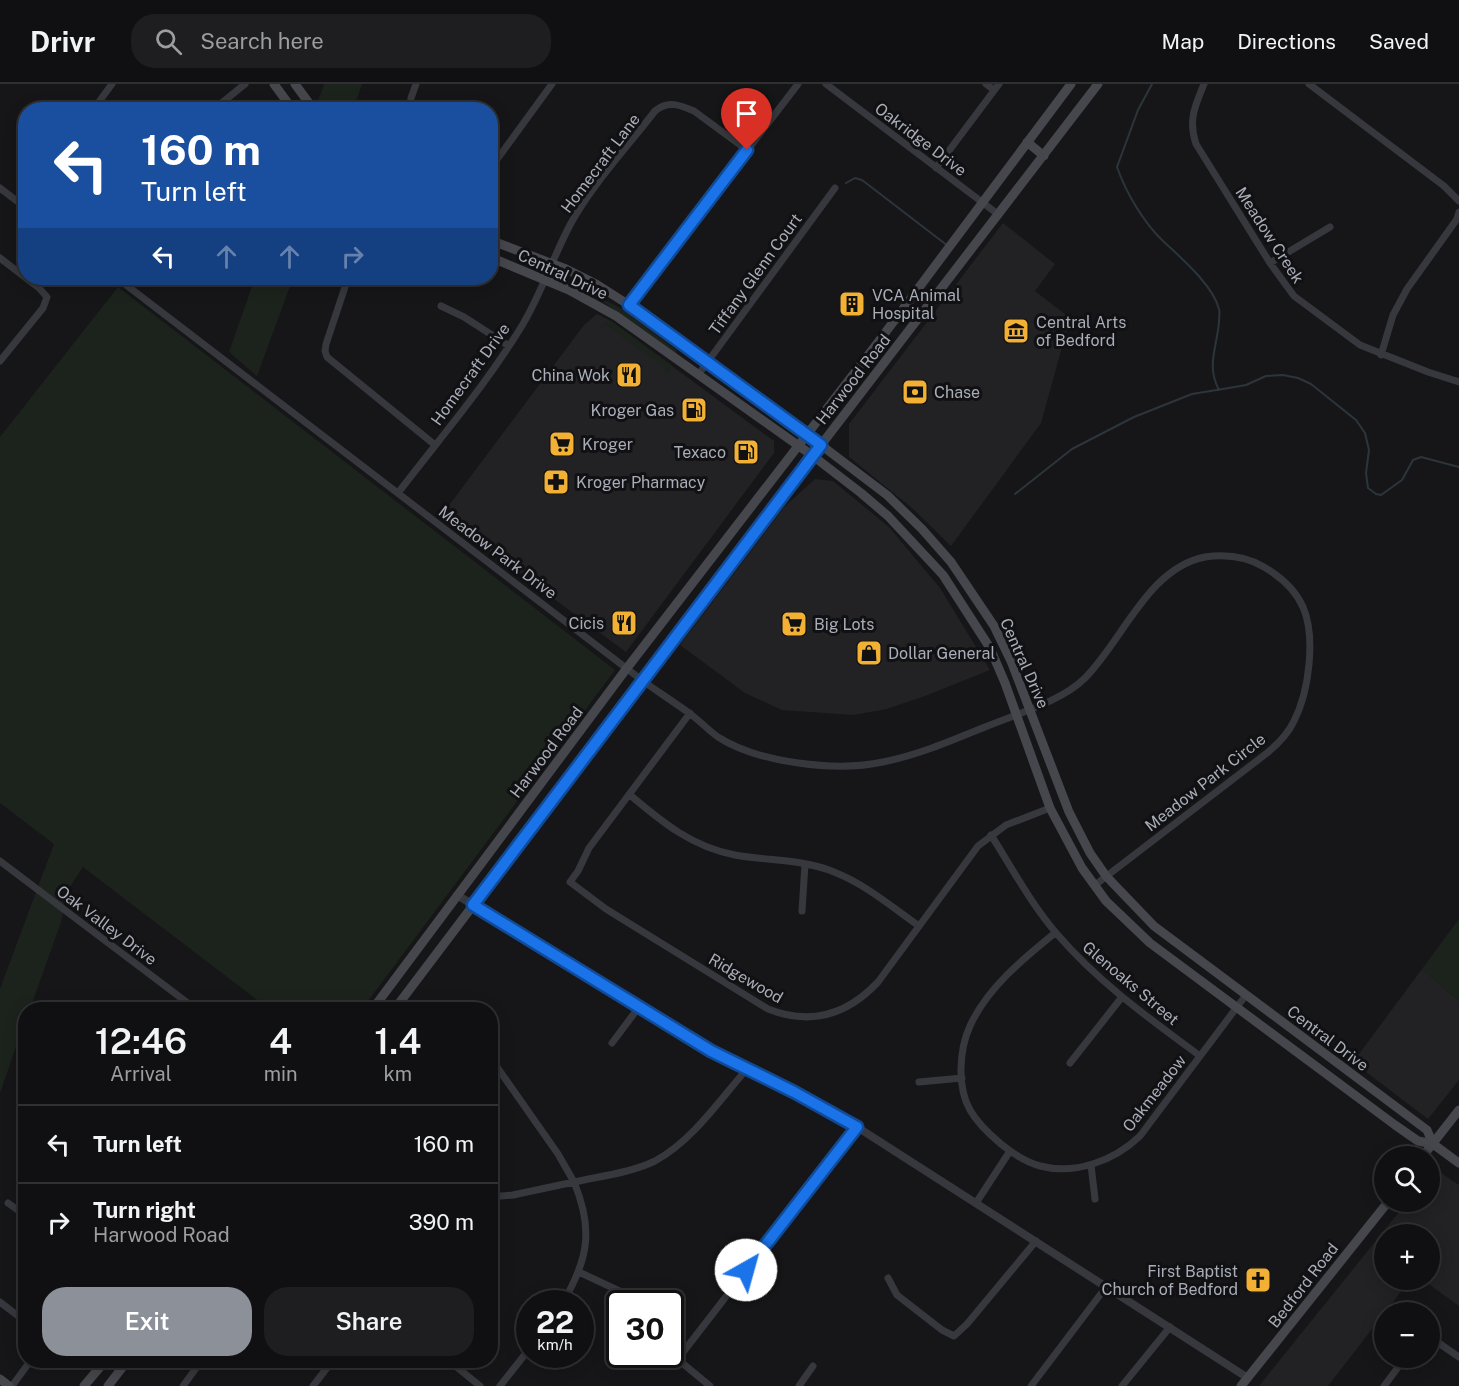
<!DOCTYPE html>
<html lang="en">
<head>
<meta charset="utf-8">
<style>
  :root { --surface:#101012; --page:#1e1e20; --text:#f1f3f6; --muted:#9c9d9f; --line:#303032; --accent:#8c9099 }
  body { margin:0; font-family:"Public Sans",sans-serif; background:var(--page); color:var(--text); height:100vh; display:flex; flex-direction:column; font-size:22px; white-space:nowrap }
  * { box-sizing:border-box; margin:0 }
  p { font-size:20px; color:var(--muted) }
  .icon { flex:none; width:33px; height:33px; fill:none; stroke:currentColor; stroke-width:2; stroke-linecap:round; stroke-linejoin:round }
  .map { position:relative; flex:1; overflow:hidden }
  .sheet { position:absolute; left:18px; top:918px; width:480px; height:366px; display:flex; flex-direction:column; background:var(--surface); border-radius:24px; box-shadow:0 3px 15px #0003,0 0 0 2px var(--line) }
  .sheet>* { flex:none }
  .guide { position:absolute; left:18px; top:18px; width:480px; height:183px; border-radius:24px; box-shadow:0 3px 15px #0003,0 0 0 2px var(--line); background:#1a4fa0; color:#fff; overflow:hidden }
  .buttons { position:absolute; left:1374px; top:1062px; display:grid; gap:12px }
  .buttons a { display:grid; place-items:center; width:66px; height:66px; border-radius:50%; background:var(--surface); box-shadow:0 3px 15px #0003,0 0 0 2px var(--line); font-size:30px }
  .speed { position:absolute; left:516px; top:1206px; display:flex; gap:12px; font-size:30px; font-weight:700; text-align:center }
  .speed>* { display:grid; place-content:center; width:78px; height:78px; border-radius:50%; background:var(--surface); box-shadow:0 3px 15px #0003,0 0 0 2px var(--line); line-height:1 }
  .speed small { font-size:15px; font-weight:400 }
  .speed .limit { border:3px solid #111; border-radius:9px; background:#fff; color:#111 }
  .pin { position:absolute; display:grid; place-items:center; width:51px; height:51px; color:#fff; margin:-62px -26px; border-radius:50% 50% 50% 0; rotate:-45deg; box-shadow:0 0 6px #0007 }
  .pin .icon { rotate:45deg }
  .me { position:absolute; width:66px; margin:-33px; rotate:38deg; stroke-linejoin:round; filter:drop-shadow(0 0 4px #0008) }
  .turn { display:flex; align-items:center; gap:21px; height:126px; padding:0 24px; font-size:27px }
  .turn .icon { width:78px; height:78px; stroke-width:2.5 }
  .turn b { display:block; font-size:42px; line-height:51px }
  .lanes { display:flex; align-items:center; height:57px; padding:0 24px; background:#0003; justify-content:center; gap:30px; direction:ltr }
  .lanes .off { opacity:.35 }
  .eta { display:flex; justify-content:space-evenly; align-items:center; height:102px; text-align:center }
  .eta b { font-size:36px; font-weight:600; line-height:42px }
  .button { display:flex; gap:12px; margin-top:auto; padding:12px 24px }
  .button a { flex:1; height:69px; border-radius:24px; background:var(--accent); color:#fff; font-size:24px; font-weight:600; line-height:69px; text-align:center }
  .button a+a { background:var(--page); color:var(--text) }
  ul { padding:0; list-style:none }
  li { display:flex; align-items:center; gap:18px; height:78px; padding:0 24px; border-top:2px solid var(--line) }
  li div { flex:1 }
  li b { display:block; font-size:22px }
  li em { font-style:normal }
  header { display:flex; align-items:center; gap:36px; box-sizing:border-box; height:84px; padding:0 30px; background:var(--surface); border-bottom:2px solid var(--line) }
  header strong { font-size:28px }
  nav { display:flex; gap:33px; margin-inline-start:auto; font-size:21px }
  .search { width:420px; height:54px; background:var(--page); display:flex; align-items:center; gap:15px; box-sizing:border-box; padding:0 21px; border-radius:24px; color:var(--muted); font-size:22px }
  .map>svg:first-child { display:block }
  .built { fill:#222225 }
  .green { fill:#1c231d }
  .lines { fill:none; stroke-linecap:round; stroke-linejoin:round }
  .stream { stroke:#2c353c; stroke-width:2 }
  .minor { stroke:#37383d; stroke-width:7 }
  .tertiary { stroke:#37383d; stroke-width:8 }
  .secondary { stroke:#45474d; stroke-width:9 }
  .route-casing { stroke:#114b97; stroke-width:15 }
  .route { stroke:#1a73e8; stroke-width:10 }
  .labels { text-anchor:middle; stroke-width:6; stroke-linejoin:round; paint-order:stroke }
  .street-label { font-size:16px; fill:#a8adb8; stroke:#111113 }
  .poi-label { font-size:16px; fill:#a8adb8; stroke:#111113; text-anchor:start }
</style>
</head>
<body>
<header>
<strong>Drivr</strong>
<div class="search"><svg class="icon" aria-label="search" viewBox="0 0 24 24"><circle cx="10" cy="10" r="6"/><path d="M15 15l6 6"/></svg>Search here</div>
<nav><a>Map</a><a>Directions</a><a>Saved</a></nav>
</header>
<div class="map">
<svg width="1459" height="1302" viewBox="0 0 1459 1302">
  <rect width="100%" height="100%" fill="#161618"/>
  <path class="built" d="M1003,139L1055,180L1035,207L1070,234L1041,339L951,462L912,424L849,373V340Z
    M597,230L611,237L774,357V369L626,568L441,432L584,241Z
    M815,395L833,397L889,443L940,504L990,586L925,612L887,625L853,631L782,626L745,609L680,561L785,422Z
    M1422,885L1459,917V996L1428,1035L1353,978Z
    M1430,1088H1440L1459,1101V1222L1423,1196H1430V1150H1384V1196H1410L1328,1302H1259L1407,1118H1430Z"/>
  <path class="green" d="M324,0H362L353,25H321L317,20Z
    M561,193L622,225L676,266V269H675L599,215L560,196L559,194Z
    M255,194H293L257,292L229,268Z
    M118,203L615,586L362,925H269L83,783L67,807L61,838L30,925L26,926L25,937L0,1009V905L54,760L0,719V353Z
    M608,237H611L670,280L671,284L665,292L663,290L666,285L606,241L602,245L600,243Z
    M1459,835V917L1422,885Z"/>
  <g class="lines">
    <path class="stream" d="M1152,0L1138,26L1117,83C1126,109 1144,139 1163,157C1180,173 1213,201 1219,225C1220,228 1219,234 1219,238C1217,263 1206,282 1219,306
      M846,99L855,94L862,96L948,162
      M1015,410L1072,365L1134,333L1192,310L1229,304L1246,301L1266,292L1283,291L1298,294L1311,300L1356,336L1365,349L1369,366L1366,389L1368,404L1376,410L1381,411L1402,396L1413,376L1421,373L1459,383"/>
    <path class="minor" d="M826,0L999,131
      M986,0L994,6
      M1204,0C1195,22 1188,36 1196,60L1270,179L1294,212L1360,261L1428,288L1459,298
      M1309,0L1444,102L1459,117
      M93,26L112,0
      M213,26L245,0
      M410,26L411,14L416,0
      M936,84L999,0
      M490,85L552,0
      M0,104L26,124
      M0,174L39,204L47,213L43,224L0,277
      M1270,179L1330,143
      M117,194L643,597C658,608 674,618 689,629C699,636 708,646 718,653C758,679 837,688 883,678C918,671 951,657 985,643C1016,630 1061,618 1085,594C1123,556 1148,484 1205,473C1226,470 1247,473 1264,483C1281,493 1295,505 1303,523C1316,553 1309,608 1294,637C1288,650 1278,660 1267,669L1095,801
      M348,194L326,260L325,267L327,273L435,361
      M629,221L798,0
      M441,222L464,233L509,262
      M1381,271L1393,231L1407,205L1457,135L1459,128
      M698,291L835,104
      M398,409C440,354 487,300 523,240C542,208 553,173 570,141C590,103 628,62 655,27C668,16 680,21 694,27L747,66
      M690,629L589,764L578,787L570,798L606,825L768,925C811,942 847,931 878,898L978,762L1006,741L1050,724
      M630,711C662,738 692,763 735,771C768,777 803,775 834,788C865,800 892,823 919,842
      M991,751C1012,784 1031,820 1057,850C1098,898 1150,935 1200,972
      M0,777L197,926
      M802,827L805,780
      M1055,849C1024,874 987,904 970,942C959,966 957,1003 970,1026C978,1040 989,1050 1001,1060C1012,1069 1025,1078 1040,1082C1075,1091 1114,1077 1140,1052L1246,911
      M612,959L639,923
      M490,973L558,1070L574,1098L513,1111L490,1113
      M1070,979L1122,913
      M919,998L962,994
      M1091,1081L1095,1115
      M8,1119L26,1132
      M976,1119L1010,1067
      M579,1188L628,1211L640,1220
      M888,1194L897,1211L942,1246L954,1252L967,1240L1036,1157
      M0,1218L26,1238
      M562,1220C588,1176 594,1146 574,1098C601,1092 630,1089 655,1077C692,1057 719,1017 746,986
      M1430,1253L1459,1273
      M670,1269L710,1302
      M448,1276L480,1302
      M677,1276L857,1043
      M12,1302L31,1276
      M183,1302L202,1276
      M313,1302L333,1276
      M500,1302L530,1264
      M799,1302L813,1282
      M1031,1302L1106,1203
      M1122,1302L1170,1243
      M1384,1302L1405,1274"/>
    <path class="tertiary" d="M457,811L711,967L794,1008L857,1043L1248,1294"/>
    <path class="secondary" d="M274,0L293,26
      M295,0L314,26
      M1027,58L1044,72
      M490,156L566,185L596,200L629,221L772,324L887,411L922,445L951,478L994,542L1011,577L1069,728L1090,769L1106,792L1154,842L1427,1046L1433,1060
      M490,173L569,206L616,232L813,372L861,409L888,432L943,491L990,564L1005,599L1050,724L1082,784L1106,817L1150,859L1395,1041L1418,1057L1433,1060L1459,1079
      M372,926L627,584L879,257L1071,0
      M394,926L821,361L1098,0
      M1423,1072L1459,1026
      M0,1295L9,1302
      M84,1302L106,1276
      M108,1302L128,1276
      M1241,1302L1388,1118"/>
  </g>
  <g class="lines">
    <g class="route-casing">
      <path id="route" d="M746,1186L857,1043L794,1008L711,967L473,821L821,361L629,221L747,66"/>
    </g>
    <use href="#route" class="route"/>
  </g>
  <defs>
    <g id="building-square" transform="scale(1.35)"><rect x="-9" y="-9" width="18" height="18" rx="4" fill="#f2b134" stroke="#111113"/><path d="M-4-6H4V6H1V3H-1V6H-4ZM-2.5-4.3h1.7v1.8h-1.7ZM.8-4.3h1.7v1.8H.8ZM-2.5-1h1.7V.8h-1.7ZM.8-1h1.7V.8H.8Z" fill="#111"/></g>
    <g id="museum-square" transform="scale(1.35)"><rect x="-9" y="-9" width="18" height="18" rx="4" fill="#f2b134" stroke="#111113"/><path d="M0-6L6-3V-2H-6V-3ZM-5-1h2V3h-2ZM-1-1h2V3h-2ZM3-1h2V3H3ZM-6 4H6V6H-6Z" fill="#111"/></g>
    <g id="restaurant-square" transform="scale(1.35)"><rect x="-9" y="-9" width="18" height="18" rx="4" fill="#f2b134" stroke="#111113"/><path d="M-5-6h1v4h1v-4h1v4h1v-4h1v5L-1.5 .5V6h-2V.5L-5-1ZM5-6V6H3V1.5H1.5Q1.5-4 5-6Z" fill="#111"/></g>
    <g id="bank-square" transform="scale(1.35)"><rect x="-9" y="-9" width="18" height="18" rx="4" fill="#f2b134" stroke="#111113"/><path d="M-6-4H6V4H-6ZM0-2.3a2.3 2.3 0 1 0 0 4.6a2.3 2.3 0 1 0 0-4.6Z" fill="#111"/></g>
    <g id="fuel-square" transform="scale(1.35)"><rect x="-9" y="-9" width="18" height="18" rx="4" fill="#f2b134" stroke="#111113"/><path d="M-5.5-6h7V0h2V4h1.3V-2.5L3-4.5l.8-.8L6-3V5H2.5V1h-1V6h-7ZM-4.2-4.7v3.2H.2V-4.7Z" fill="#111"/></g>
    <g id="supermarket-square" transform="scale(1.35)"><rect x="-9" y="-9" width="18" height="18" rx="4" fill="#f2b134" stroke="#111113"/><path d="M-6-5.5h2.5l.6 2H6L4.5 2H-2.5L-4.4-4H-6ZM-1.5 3.2a1.3 1.3 0 1 0 .1 0ZM3 3.2a1.3 1.3 0 1 0 .1 0Z" fill="#111"/></g>
    <g id="pharmacy-square" transform="scale(1.35)"><rect x="-9" y="-9" width="18" height="18" rx="4" fill="#f2b134" stroke="#111113"/><path d="M-2-6h4v4h4v4h-4v4h-4v-4h-4v-4h4Z" fill="#111"/></g>
    <g id="shop-square" transform="scale(1.35)"><rect x="-9" y="-9" width="18" height="18" rx="4" fill="#f2b134" stroke="#111113"/><path d="M-5-2.5h2.3a2.7 3.5 0 0 1 5.4 0H5L5.5 6h-11ZM-1.5-2.5h3a1.5 2.3 0 0 0-3 0Z" fill="#111"/></g>
    <g id="church-square" transform="scale(1.35)"><rect x="-9" y="-9" width="18" height="18" rx="4" fill="#f2b134" stroke="#111113"/><path d="M-1.2-6h2.4v3.5h3.3v2.4h-3.3V6h-2.4V-.1h-3.3v-2.4h3.3Z" fill="#111"/></g>
  </defs>
  <g fill-rule="evenodd">
    <use href="#building-square" x="852" y="220"/>
    <use href="#museum-square" x="1016" y="247"/>
    <use href="#restaurant-square" x="629" y="291"/>
    <use href="#bank-square" x="915" y="308"/>
    <use href="#fuel-square" x="694" y="326"/>
    <use href="#supermarket-square" x="562" y="360"/>
    <use href="#fuel-square" x="746" y="368"/>
    <use href="#pharmacy-square" x="556" y="398"/>
    <use href="#restaurant-square" x="624" y="539"/>
    <use href="#supermarket-square" x="794" y="540"/>
    <use href="#shop-square" x="869" y="569"/>
    <use href="#church-square" x="1258" y="1196"/>
  </g>
  <g class="labels">
    <g class="street-label">
      <text transform="translate(921 55) rotate(37)" y="6">Oakridge Drive</text>
      <text transform="translate(600 79) rotate(-53)" y="6">Homecraft Lane</text>
      <text transform="translate(1270 151) rotate(57)" y="6">Meadow Creek</text>
      <text transform="translate(563 190) rotate(25)" y="6">Central Drive</text>
      <text transform="translate(755 190) rotate(-54)" y="6">Tiffany Glenn Court</text>
      <text transform="translate(470 290) rotate(-54)" y="6">Homecraft Drive</text>
      <text transform="translate(853 295) rotate(-52)" y="6">Harwood Road</text>
      <text transform="translate(498 468) rotate(37)" y="6">Meadow Park Drive</text>
      <text transform="translate(1025 579) rotate(66)" y="6">Central Drive</text>
      <text transform="translate(546 668) rotate(-53)" y="6">Harwood Road</text>
      <text transform="translate(1205 698) rotate(-38)" y="6">Meadow Park Circle</text>
      <text transform="translate(107 841) rotate(37)" y="6">Oak Valley Drive</text>
      <text transform="translate(746 894) rotate(30)" y="6">Ridgewood</text>
      <text transform="translate(1131 899) rotate(40)" y="6">Glenoaks Street</text>
      <text transform="translate(1328 954) rotate(37)" y="6">Central Drive</text>
      <text transform="translate(1154 1009) rotate(-52)" y="6">Oakmeadow</text>
      <text transform="translate(1303 1201) rotate(-52)" y="6">Bedford Road</text>
    </g>
    <g class="poi-label">
      <text x="872" y="217">VCA Animal<tspan x="872" dy="18">Hospital</tspan></text>
      <text x="1036" y="244">Central Arts<tspan x="1036" dy="18">of Bedford</tspan></text>
      <text x="610" y="297" text-anchor="end">China Wok</text>
      <text x="934" y="314">Chase</text>
      <text x="674" y="332" text-anchor="end">Kroger Gas</text>
      <text x="582" y="366">Kroger</text>
      <text x="726" y="374" text-anchor="end">Texaco</text>
      <text x="576" y="404">Kroger Pharmacy</text>
      <text x="604" y="545" text-anchor="end">Cicis</text>
      <text x="814" y="546">Big Lots</text>
      <text x="888" y="575">Dollar General</text>
      <text x="1238" y="1193" text-anchor="end">First Baptist<tspan x="1238" dy="18">Church of Bedford</tspan></text>
    </g>
  </g>
</svg>
<div class="buttons">
<a><svg class="icon" aria-label="search" viewBox="0 0 24 24"><circle cx="10" cy="10" r="6"/><path d="M15 15l6 6"/></svg></a>
<a>+</a>
<a>−</a>
</div>
<div class="speed"><div>22<small>km/h</small></div><div class="limit">30</div></div>
<div class="pin" style="left:747px;top:66px;background:#d93025"><svg class="icon" aria-label="arrive" viewBox="0 0 24 24"><path d="M6 21V4h12l-3 4 3 4H6"/></svg></div>
<svg class="me" style="left:746px;top:1186px" viewBox="-20 -20 40 40"><circle r="19" fill="#fff"/><path d="M0-13L10 11 0 6-10 11z" fill="#1a73e8"/></svg>
<div class="guide">
<div class="turn"><svg class="icon" aria-label="left" viewBox="0 0 24 24"><path d="M17 20v-9H6M10 6l-5 5 5 5"/></svg><div><b>160 m</b>Turn left</div></div>
<div class="lanes"><svg class="icon" aria-label="left" viewBox="0 0 24 24"><path d="M17 20v-9H6M10 6l-5 5 5 5"/></svg><svg class="icon off" aria-label="ahead" viewBox="0 0 24 24"><path d="M12 20V5M6 11l6-6 6 6"/></svg><svg class="icon off" aria-label="ahead" viewBox="0 0 24 24"><path d="M12 20V5M6 11l6-6 6 6"/></svg><svg class="icon off" aria-label="right" viewBox="0 0 24 24"><path d="M7 20v-9h11M14 6l5 5-5 5"/></svg></div>
</div>
<section class="sheet">
<div class="eta">
<div><b>12:46</b><p>Arrival</p></div>
<div><b>4</b><p>min</p></div>
<div><b>1.4</b><p>km</p></div>
</div>
<ul>
<li><svg class="icon" aria-label="left" viewBox="0 0 24 24"><path d="M17 20v-9H6M10 6l-5 5 5 5"/></svg><div><b>Turn left</b></div><em>160 m</em></li>
<li><svg class="icon" aria-label="right" viewBox="0 0 24 24"><path d="M7 20v-9h11M14 6l5 5-5 5"/></svg><div><b>Turn right</b><p>Harwood Road</p></div><em>390 m</em></li>
</ul>
<div class="button"><a>Exit</a><a>Share</a></div>
</section>
</div>
</body>
</html>
